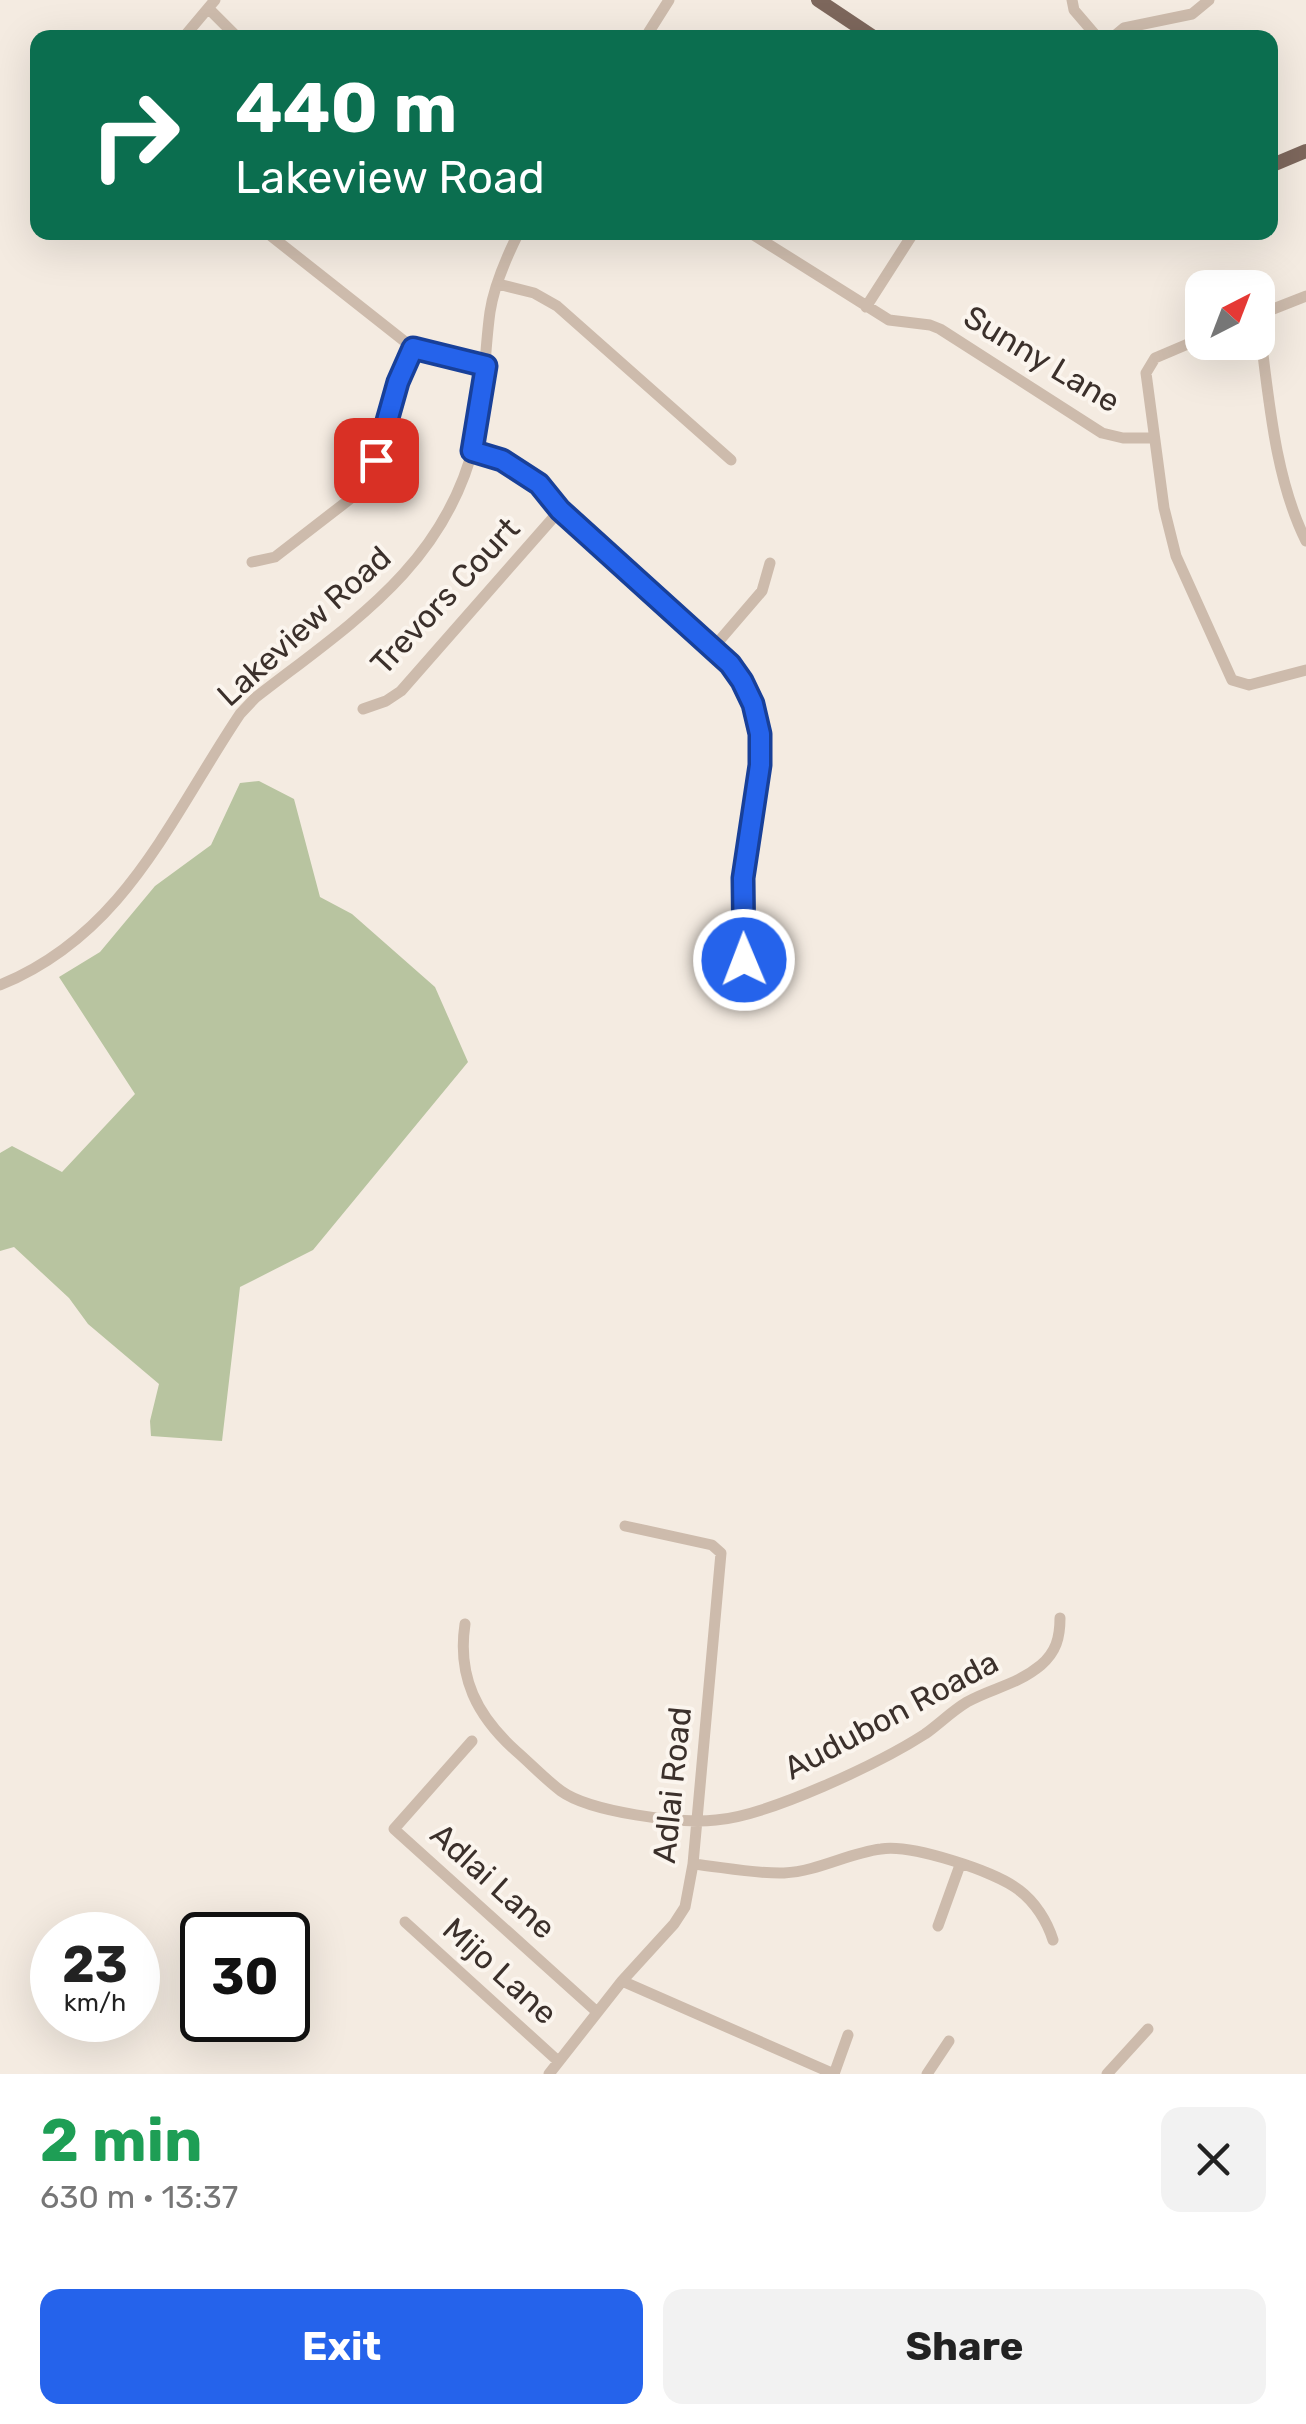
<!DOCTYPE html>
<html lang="en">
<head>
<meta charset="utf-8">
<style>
  :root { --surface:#fff; --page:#f2f2f2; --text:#222; --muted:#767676; --accent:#2563eb }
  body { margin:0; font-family:Rubik,sans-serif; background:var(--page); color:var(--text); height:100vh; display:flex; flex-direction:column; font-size:38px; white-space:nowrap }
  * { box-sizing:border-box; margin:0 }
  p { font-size:32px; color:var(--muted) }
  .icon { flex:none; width:55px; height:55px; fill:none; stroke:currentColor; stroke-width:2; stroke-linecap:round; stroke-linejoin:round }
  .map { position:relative; height:2074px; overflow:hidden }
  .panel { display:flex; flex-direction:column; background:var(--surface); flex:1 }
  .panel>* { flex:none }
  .top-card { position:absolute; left:30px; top:30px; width:1248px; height:210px; border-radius:20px; box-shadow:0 10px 40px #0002; background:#0b6e4f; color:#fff; overflow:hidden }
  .needle { width:65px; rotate:42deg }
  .tools { position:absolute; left:1185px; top:270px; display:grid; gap:20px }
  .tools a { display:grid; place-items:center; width:90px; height:90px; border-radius:20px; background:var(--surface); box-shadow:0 10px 40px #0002; font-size:50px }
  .speed { position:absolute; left:30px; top:1912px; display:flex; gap:20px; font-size:50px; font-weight:700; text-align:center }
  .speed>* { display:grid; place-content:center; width:130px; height:130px; border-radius:50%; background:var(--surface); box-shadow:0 10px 40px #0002; line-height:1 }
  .speed small { font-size:25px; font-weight:400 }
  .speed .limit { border:5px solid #111; border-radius:15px; background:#fff; color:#111 }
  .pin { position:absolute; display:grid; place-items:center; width:85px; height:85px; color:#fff; margin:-42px; border-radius:20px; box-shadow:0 5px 15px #0006 }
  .me { position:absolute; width:110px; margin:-55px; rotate:359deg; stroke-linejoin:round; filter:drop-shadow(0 0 8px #0008) }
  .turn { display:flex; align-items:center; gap:35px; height:210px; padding:0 40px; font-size:45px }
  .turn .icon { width:130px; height:130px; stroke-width:2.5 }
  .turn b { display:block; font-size:70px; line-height:85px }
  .round { display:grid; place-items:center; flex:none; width:105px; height:105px; border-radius:20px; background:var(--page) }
  .summary { display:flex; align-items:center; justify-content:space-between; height:170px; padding:0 40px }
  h1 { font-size:60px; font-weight:700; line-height:75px; color:#1e9e55 }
  .action { display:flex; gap:20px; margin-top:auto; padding:20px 40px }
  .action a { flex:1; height:115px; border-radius:20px; background:var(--accent); color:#fff; font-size:40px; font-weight:700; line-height:115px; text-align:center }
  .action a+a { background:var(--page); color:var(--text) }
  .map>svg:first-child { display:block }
  .green { fill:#b8c4a0 }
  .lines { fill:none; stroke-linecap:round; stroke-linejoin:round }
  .minor { stroke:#cdbbac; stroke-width:11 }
  .major { stroke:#7d675c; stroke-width:14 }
  .route-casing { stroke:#184099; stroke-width:25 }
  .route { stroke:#2563eb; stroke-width:18 }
  .labels { text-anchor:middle; stroke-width:8; stroke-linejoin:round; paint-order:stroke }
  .street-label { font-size:32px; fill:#3b302b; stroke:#fbf5ee }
</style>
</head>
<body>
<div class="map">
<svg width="1306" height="2074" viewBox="0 0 1306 2074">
  <rect width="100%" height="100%" fill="#f4ebe1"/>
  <path class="green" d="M259,781L294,799L320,897L352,914L435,987L468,1062L313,1250L240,1287L222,1441L151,1436L150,1421L159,1384L88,1324L69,1298L14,1247L0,1251V1153L12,1146L62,1172L135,1094L59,977L100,952L155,886L211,845L240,783Z"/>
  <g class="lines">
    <path class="minor" d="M1072,0L1074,10L1098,38
      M209,9L238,38
      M183,38L215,0
      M645,38L669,0
      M1112,38L1124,28L1192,14L1209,0
      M266,232L413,348L486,365
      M749,232L889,320L930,325L940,329L1102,433L1123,438H1153
      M498,284L534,293L557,306L731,460
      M866,307L914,232
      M1258,315C1268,388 1273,475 1306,541
      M1258,315L1306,296
      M1202,338L1155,358L1146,373L1164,508L1176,556L1232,680L1249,685L1306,670
      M471,451C515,464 532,476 560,510L730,664C780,738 752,794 744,874C741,902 744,931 744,960
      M252,562L275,557L350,499L376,460L398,382L413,348
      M713,648L762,591L770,563
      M363,709L386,701L401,691L560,510
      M0,985C125,934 169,820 240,714L255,698C350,624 445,566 475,441C485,399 484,355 490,312C494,285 507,256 519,232
      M465,1624C457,1677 477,1716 516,1751C531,1764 545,1779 561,1791C590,1812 680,1824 716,1820C768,1816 880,1763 925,1734C939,1724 952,1711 967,1702C992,1688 1017,1685 1041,1665C1056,1652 1060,1638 1060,1618
      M472,1741L394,1829L597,2012
      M693,1864C722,1867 755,1874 784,1873C819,1871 848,1853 881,1849C911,1844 995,1871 1019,1890C1035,1902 1047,1921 1053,1940
      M405,1922L558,2061
      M938,1926L960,1865
      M622,1981L834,2074
      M549,2074L622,1981L674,1924L685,1907L693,1864L721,1553L712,1545L625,1526
      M834,2074L848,2035
      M927,2074L949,2041
      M1107,2074L1148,2029"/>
    <path class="major" d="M818,0L875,38
      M1270,166L1306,151"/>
  </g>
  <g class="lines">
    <g class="route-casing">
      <path id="route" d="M376,460L398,382L413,348L486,366L472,451L502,460L539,484L560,510L730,664L742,681L753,704L760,734V765L743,878L744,960"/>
    </g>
    <use href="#route" class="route"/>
  </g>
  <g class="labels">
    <g class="street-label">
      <text transform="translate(1042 359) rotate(31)" y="11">Sunny Lane</text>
      <text transform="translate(445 596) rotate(-47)" y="11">Trevors Court</text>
      <text transform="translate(304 626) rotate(-42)" y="11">Lakeview Road</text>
      <text transform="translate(891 1715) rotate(-28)" y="11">Audubon Roada</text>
      <text transform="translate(672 1785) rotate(-84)" y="11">Adlai Road</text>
      <text transform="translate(493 1881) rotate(42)" y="11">Adlai Lane</text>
      <text transform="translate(500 1971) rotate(42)" y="11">Mijo Lane</text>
    </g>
  </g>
</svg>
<div class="tools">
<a><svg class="needle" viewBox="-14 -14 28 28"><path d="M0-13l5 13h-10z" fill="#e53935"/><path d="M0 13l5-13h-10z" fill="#767676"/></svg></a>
</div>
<div class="speed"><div>23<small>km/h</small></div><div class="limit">30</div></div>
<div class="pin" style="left:376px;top:460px;background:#d93025"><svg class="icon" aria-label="arrive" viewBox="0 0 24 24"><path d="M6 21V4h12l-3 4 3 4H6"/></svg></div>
<svg class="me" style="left:744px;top:960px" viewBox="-20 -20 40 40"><circle r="17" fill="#2563eb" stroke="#fff" stroke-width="3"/><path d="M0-11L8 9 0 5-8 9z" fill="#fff"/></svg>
<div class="top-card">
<div class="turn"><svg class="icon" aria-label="right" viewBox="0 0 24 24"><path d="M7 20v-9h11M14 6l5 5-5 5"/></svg><div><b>440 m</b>Lakeview Road</div></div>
</div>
</div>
<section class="panel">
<div class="summary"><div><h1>2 min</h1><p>630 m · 13:37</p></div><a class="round"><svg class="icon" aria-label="close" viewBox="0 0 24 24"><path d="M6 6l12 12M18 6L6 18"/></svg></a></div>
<div class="action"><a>Exit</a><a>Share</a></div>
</section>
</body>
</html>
